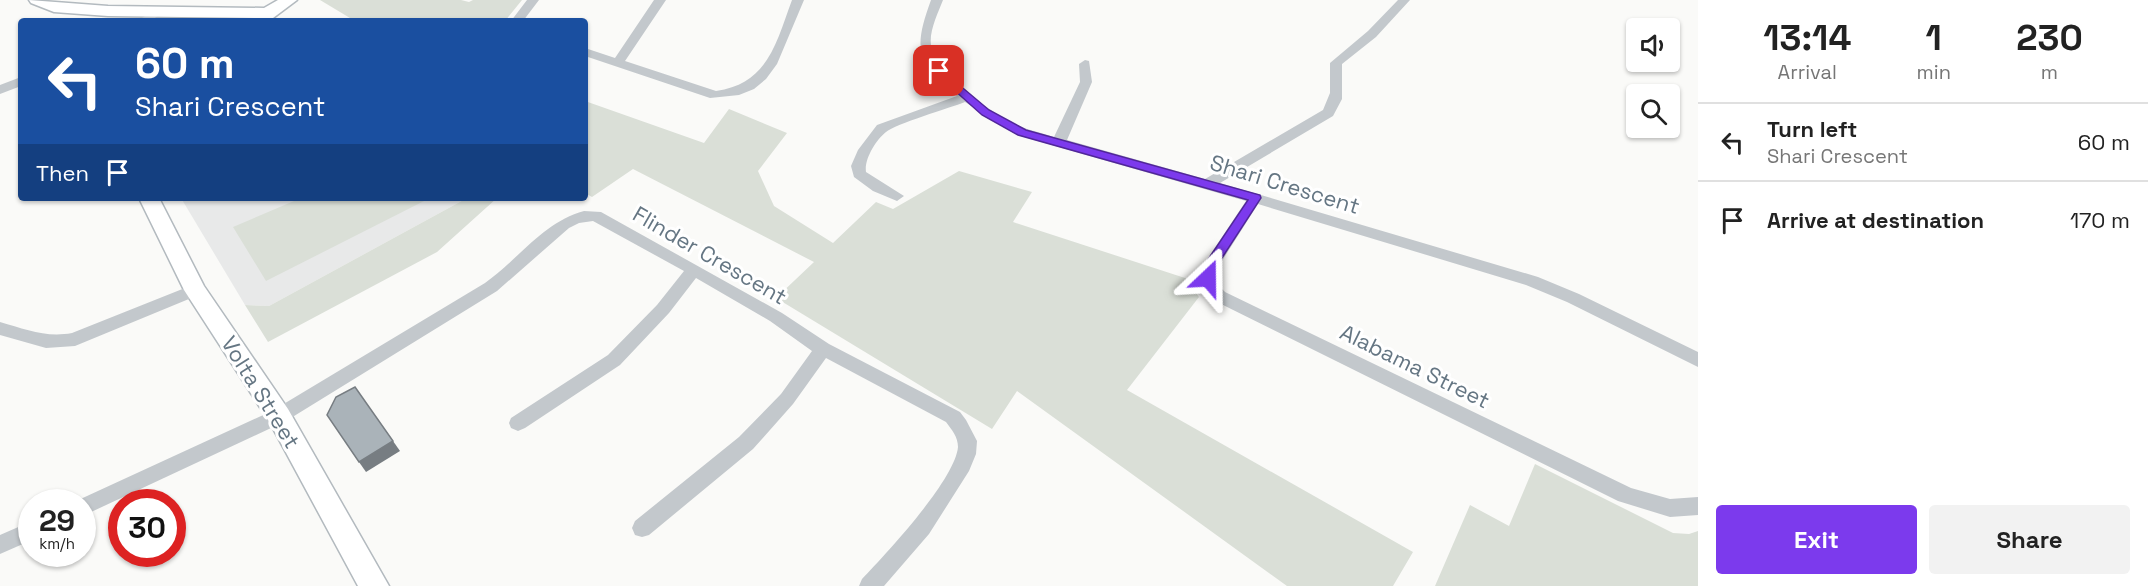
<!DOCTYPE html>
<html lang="en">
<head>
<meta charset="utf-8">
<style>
  :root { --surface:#fff; --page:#f2f2f2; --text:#222; --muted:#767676; --line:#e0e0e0; --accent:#7c3aed }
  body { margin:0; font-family:"Space Grotesk",sans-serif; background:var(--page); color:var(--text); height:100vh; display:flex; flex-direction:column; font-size:22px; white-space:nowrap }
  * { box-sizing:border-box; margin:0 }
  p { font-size:20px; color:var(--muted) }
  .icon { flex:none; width:33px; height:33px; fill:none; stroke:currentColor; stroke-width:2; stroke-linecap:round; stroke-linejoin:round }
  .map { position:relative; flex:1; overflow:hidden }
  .details { display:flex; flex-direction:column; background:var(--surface); width:450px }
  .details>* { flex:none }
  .hud { position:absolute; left:18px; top:18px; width:570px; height:183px; border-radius:6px; box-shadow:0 2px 4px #0004; background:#1a4fa0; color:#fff; overflow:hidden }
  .fabs { position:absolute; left:1626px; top:18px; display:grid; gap:12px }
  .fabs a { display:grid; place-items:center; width:54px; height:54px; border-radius:6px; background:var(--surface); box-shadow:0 2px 4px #0004; font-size:30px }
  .speed { position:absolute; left:18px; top:489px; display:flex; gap:12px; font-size:30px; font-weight:700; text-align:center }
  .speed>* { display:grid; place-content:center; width:78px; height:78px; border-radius:50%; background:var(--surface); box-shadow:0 2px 4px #0004; line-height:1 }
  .speed small { font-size:15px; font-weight:400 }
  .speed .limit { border:9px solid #d22; background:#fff; color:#111 }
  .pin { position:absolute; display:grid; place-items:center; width:51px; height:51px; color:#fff; margin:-26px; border-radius:12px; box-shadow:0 3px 9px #0006 }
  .me { position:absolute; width:66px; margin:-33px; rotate:23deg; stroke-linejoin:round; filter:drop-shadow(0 0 4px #0008) }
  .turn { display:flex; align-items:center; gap:21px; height:126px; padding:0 18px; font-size:27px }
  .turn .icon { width:78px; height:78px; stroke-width:2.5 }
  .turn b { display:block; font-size:42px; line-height:51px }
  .then { display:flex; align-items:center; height:57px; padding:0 18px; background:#0003; gap:12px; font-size:22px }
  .eta { display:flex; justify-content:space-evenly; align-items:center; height:102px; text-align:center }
  .eta b { font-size:36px; font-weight:600; line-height:42px }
  .action { display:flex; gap:12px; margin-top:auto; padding:12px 18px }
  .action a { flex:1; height:69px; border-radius:6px; background:var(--accent); color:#fff; font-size:24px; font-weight:600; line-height:69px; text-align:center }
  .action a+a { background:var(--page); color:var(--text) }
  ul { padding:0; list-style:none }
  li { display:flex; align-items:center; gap:18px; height:78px; padding:0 18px; border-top:2px solid var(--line) }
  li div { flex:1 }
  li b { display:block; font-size:22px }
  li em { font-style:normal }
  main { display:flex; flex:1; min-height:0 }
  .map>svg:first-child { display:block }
  .built { fill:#e8e9e9 }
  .green { fill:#dadfd7 }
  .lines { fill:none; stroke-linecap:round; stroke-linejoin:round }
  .secondary-casing { stroke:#b3babf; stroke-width:3 }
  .street { fill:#c3c8cc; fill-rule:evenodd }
  .secondary { fill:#fff; fill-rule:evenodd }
  .shaded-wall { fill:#777d82 }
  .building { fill:#aab3b9; stroke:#777d82; stroke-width:1.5 }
  .route { fill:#7c3aed; stroke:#51269a; stroke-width:1.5 }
  .labels { text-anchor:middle; stroke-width:6; stroke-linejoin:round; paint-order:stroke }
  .street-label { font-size:22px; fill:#657683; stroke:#fff }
</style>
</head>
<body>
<main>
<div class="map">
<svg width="1698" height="586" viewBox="0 0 1698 586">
  <rect width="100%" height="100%" fill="#fafaf8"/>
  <path class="built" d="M181,198H467L269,306L245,305Z"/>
  <path class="green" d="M320,0H461L469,2L473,0H522L505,21H355Z
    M585,101L704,143L729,109L787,133L758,171L774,206L833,243L876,202L893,209L959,171L1032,192L1013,222L1185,278L1199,297L1127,390L1413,552L1393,586H1287L1017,391L992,429L776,298L814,262L633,169L592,197L585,193Z
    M301,198H430L266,281L233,227Z
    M467,198H497L437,252L268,342L245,305L269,306Z
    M1535,464L1673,533L1689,534L1698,531V586H1435L1470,505L1509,526Z"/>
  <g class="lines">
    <g class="secondary-casing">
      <path id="secondary" d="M29,0L108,6L264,8L278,0H297L269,21H253L255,18L108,16L54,12L31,3Z
        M139,198H159L204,286L288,409L389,586H358L270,423L184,290Z"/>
    </g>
    <path class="street" d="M527,0H539L523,21H511Z
      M654,0H666L625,61L716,91C768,84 776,43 792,0H804L777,64L766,79L754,89L739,95L710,98L585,56V48L615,58Z
      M931,0H943C938,13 929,31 931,45C936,77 999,119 1027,129C1036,132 1046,134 1054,137L1080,82L1079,64L1085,60L1089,61L1092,82L1067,140L1205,179L1323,110L1330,93V63L1368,31L1398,0H1410L1376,37L1342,64V99L1333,116L1220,183L1538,277L1579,294L1698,352V367L1567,302L1526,285L1258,204L1220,264L1217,283L1225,292L1631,488L1670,499L1698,497V515L1670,517L1618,501L1213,300L1201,284L1204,264L1246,201L1017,135L965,102C950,108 895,124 886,132C876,140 864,159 866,172L904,196L897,201L873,191L854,177L851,166L858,150L877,125L957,96C916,61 913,50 931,0Z
      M158,8L164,11L151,21H137Z
      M21,77V86L0,94V85Z
      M584,211L601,212L782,313L829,344L960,412L966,420L977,441L976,454L969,471L929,534L884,586H859L862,579C886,554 955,480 958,447C958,437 952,430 946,422L826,358L793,404L753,449L649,535L642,537L635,535L632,528L635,521L739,437L781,394L812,351L770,321L696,278L669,313L620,365L525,428L518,431L511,428L509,423L511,418L608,355L657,305L684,271L593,221L579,223L569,228L497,291L286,421L89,513L82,516V502H74L272,411L485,283C519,259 543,222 584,211Z
      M195,284L201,286L203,290L201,294L75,346L46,348L0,335V322C25,329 46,338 72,333Z
      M32,521V540L0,554V535Z"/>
    <use href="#secondary" class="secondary"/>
  </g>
  <path class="shaded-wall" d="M393,441L400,451L366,472L359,462Z"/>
  <path class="building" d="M355,387L393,441L359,462L327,415L336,397Z"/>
  <path class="route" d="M939,68L989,110L1026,130L1260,195L1261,198L1218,264L1213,282L1208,283L1202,278L1205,264L1248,200L1018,135L982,115L935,73V69Z"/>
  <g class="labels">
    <g class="street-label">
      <text transform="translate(1285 184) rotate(17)" y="8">Shari Crescent</text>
      <text transform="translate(710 255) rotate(30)" y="8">Flinder Crescent</text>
      <text transform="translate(1415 366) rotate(26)" y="8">Alabama Street</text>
      <text transform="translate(261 392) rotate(58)" y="8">Volta Street</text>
    </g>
  </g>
</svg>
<div class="fabs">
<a><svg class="icon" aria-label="sound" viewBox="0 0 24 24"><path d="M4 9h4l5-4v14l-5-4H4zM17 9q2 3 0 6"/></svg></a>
<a><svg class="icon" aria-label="search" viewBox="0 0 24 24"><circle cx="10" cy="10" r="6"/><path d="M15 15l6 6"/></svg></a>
</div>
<div class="speed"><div>29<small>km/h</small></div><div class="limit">30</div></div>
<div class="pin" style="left:939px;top:71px;background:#d93025"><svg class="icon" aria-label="arrive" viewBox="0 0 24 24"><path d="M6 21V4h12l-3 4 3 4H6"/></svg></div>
<svg class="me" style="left:1208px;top:278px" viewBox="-20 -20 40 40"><path d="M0-17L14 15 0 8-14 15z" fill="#7c3aed" stroke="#fff" stroke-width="4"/></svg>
<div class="hud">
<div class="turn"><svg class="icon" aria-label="left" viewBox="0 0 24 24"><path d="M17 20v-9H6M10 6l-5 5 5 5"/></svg><div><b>60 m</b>Shari Crescent</div></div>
<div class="then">Then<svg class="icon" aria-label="arrive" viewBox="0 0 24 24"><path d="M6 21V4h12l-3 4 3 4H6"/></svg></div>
</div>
</div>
<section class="details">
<div class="eta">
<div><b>13:14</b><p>Arrival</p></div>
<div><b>1</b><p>min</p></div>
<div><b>230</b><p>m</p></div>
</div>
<ul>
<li><svg class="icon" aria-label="left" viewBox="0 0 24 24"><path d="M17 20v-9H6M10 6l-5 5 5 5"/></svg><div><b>Turn left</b><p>Shari Crescent</p></div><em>60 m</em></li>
<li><svg class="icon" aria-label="arrive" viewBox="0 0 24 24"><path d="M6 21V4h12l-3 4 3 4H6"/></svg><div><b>Arrive at destination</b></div><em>170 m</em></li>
</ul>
<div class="action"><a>Exit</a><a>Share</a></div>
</section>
</main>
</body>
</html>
